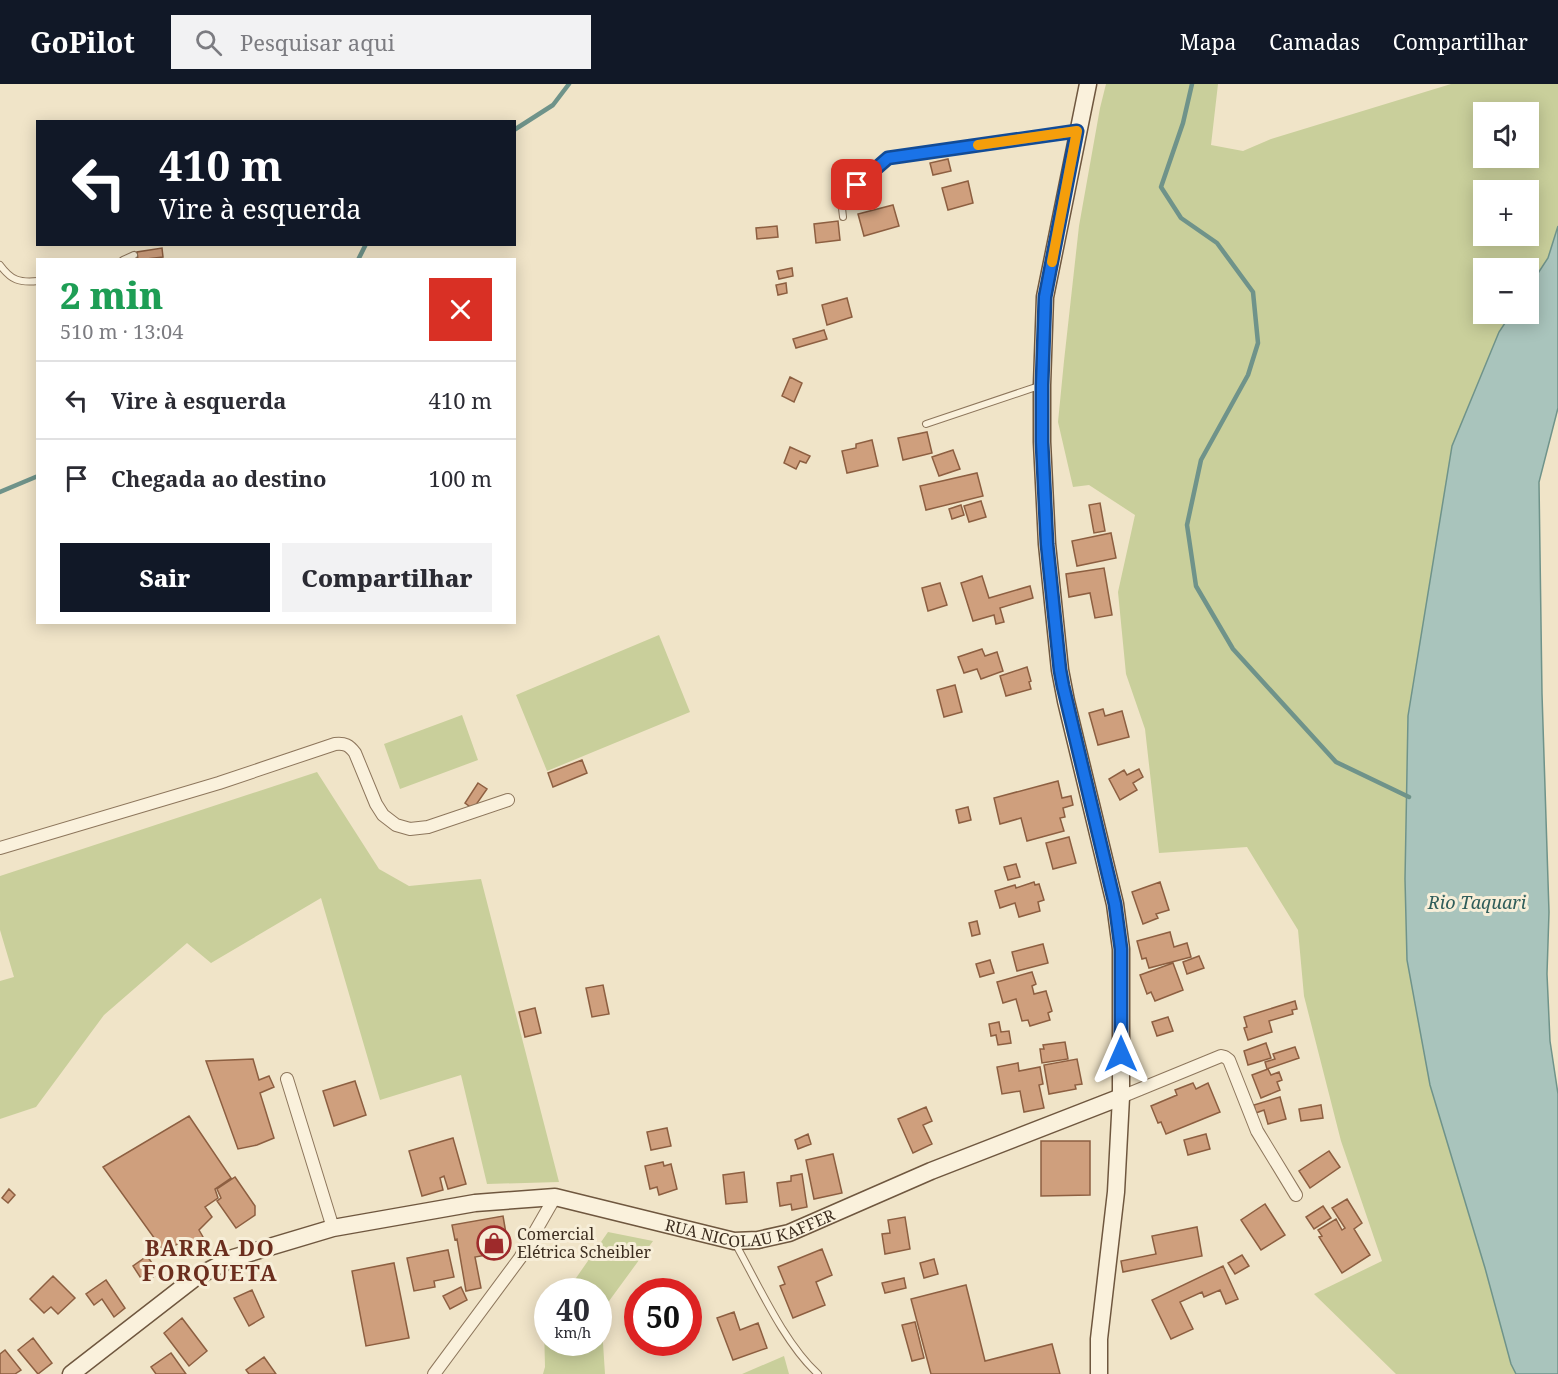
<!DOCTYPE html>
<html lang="pt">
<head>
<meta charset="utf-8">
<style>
  :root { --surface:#fff; --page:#f2f2f3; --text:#2b2b33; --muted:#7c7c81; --line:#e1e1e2; --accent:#111827 }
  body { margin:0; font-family:"Noto Serif",serif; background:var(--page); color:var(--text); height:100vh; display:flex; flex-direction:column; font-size:22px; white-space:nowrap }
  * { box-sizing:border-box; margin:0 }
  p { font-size:20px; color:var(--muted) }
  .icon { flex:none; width:33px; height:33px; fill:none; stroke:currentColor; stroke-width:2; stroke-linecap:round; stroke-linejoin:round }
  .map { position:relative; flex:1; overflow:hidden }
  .side { position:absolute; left:36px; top:174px; width:480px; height:366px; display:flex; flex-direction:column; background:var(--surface); border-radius:0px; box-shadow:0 3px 15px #0003 }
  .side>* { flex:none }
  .hud { position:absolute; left:36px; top:36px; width:480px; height:126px; border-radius:0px; box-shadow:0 3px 15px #0003; background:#111827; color:#fff; overflow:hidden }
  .fabs { position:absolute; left:1473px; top:18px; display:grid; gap:12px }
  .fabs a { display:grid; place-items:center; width:66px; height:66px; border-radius:0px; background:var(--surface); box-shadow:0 3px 15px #0003; font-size:30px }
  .speed { position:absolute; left:534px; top:1194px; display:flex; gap:12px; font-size:30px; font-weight:700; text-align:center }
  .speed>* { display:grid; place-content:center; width:78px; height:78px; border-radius:50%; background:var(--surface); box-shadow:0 3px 15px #0003; line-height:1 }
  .speed small { font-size:15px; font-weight:400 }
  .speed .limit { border:9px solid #d22; background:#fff; color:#111 }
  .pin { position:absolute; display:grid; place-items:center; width:51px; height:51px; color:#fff; margin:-26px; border-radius:12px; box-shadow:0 3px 9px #0006 }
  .me { position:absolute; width:66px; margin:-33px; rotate:0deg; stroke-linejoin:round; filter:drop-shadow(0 0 4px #0008) }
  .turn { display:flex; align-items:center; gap:21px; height:126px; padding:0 24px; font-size:27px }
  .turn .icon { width:78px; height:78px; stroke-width:2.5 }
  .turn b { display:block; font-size:42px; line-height:51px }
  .round { display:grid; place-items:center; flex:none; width:63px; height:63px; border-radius:0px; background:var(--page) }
  .head { display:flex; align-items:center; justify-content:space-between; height:102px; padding:0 24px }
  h1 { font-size:36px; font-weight:800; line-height:45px; color:#1e9e55 }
  .cta { display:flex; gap:12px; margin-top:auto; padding:12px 24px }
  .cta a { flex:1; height:69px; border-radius:0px; background:var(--accent); color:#fff; font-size:24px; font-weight:800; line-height:69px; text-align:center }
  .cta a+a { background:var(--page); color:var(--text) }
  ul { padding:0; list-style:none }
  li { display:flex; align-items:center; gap:18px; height:78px; padding:0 24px; border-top:2px solid var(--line) }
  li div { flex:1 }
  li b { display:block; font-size:22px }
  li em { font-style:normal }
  header { display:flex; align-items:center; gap:36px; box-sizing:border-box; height:84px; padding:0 30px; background:var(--accent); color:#fff }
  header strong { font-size:28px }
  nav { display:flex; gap:33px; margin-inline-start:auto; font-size:21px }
  .search { width:420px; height:54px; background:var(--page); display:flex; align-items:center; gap:15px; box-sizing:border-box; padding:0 21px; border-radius:0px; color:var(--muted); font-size:22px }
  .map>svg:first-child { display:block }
  .green { fill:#c9cf9b; fill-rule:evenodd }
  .water { fill:#a9c4bc; stroke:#6f938a; stroke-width:1.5 }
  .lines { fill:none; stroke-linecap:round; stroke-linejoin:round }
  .stream { stroke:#6f938a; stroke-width:4.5 }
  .building { fill:#cf9f7d; stroke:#8d5f41; stroke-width:1.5 }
  .lane-casing { stroke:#8d765c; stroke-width:8 }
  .street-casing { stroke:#8d765c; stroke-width:14 }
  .secondary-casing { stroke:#6f573f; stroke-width:19 }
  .lane { stroke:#faf1dc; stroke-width:6 }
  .street { stroke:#faf1dc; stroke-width:12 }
  .secondary { stroke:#faf1dc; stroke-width:16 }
  .route-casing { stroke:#114b97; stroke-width:15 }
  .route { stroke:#1a73e8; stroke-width:10 }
  .slow { stroke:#f59e0b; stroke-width:10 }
  .labels { text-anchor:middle; stroke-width:6; stroke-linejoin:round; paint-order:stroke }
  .street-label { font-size:16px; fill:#3d2e20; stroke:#f7eed8 }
  .poi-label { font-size:16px; fill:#3d2e20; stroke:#f7eed8; text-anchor:start }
  .water-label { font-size:18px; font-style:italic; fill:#2f5d5a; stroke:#f7eed8 }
  .district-label { font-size:22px; font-weight:bold; letter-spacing:1.5px; fill:#6b2e1e; stroke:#f7eed8 }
</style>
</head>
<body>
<header>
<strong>GoPilot</strong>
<div class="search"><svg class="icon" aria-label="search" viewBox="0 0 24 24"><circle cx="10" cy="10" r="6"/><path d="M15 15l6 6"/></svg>Pesquisar aqui</div>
<nav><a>Mapa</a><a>Camadas</a><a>Compartilhar</a></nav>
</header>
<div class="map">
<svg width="1558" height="1290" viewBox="0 0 1558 1290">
  <rect width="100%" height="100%" fill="#f0e4c8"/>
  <path class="green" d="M1106,0H1218L1211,61L1243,67L1271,55L1451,0H1558V142L1548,174L1529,203L1528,184H1484V230H1511L1499,248L1452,362L1408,632L1405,795L1407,876L1430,1001L1485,1184L1511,1280L1516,1290H1396L1314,1210L1382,1177L1341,1057L1304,912L1298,846L1247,763L1159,769L1145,645L1126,590L1118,508L1135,431L1089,401L1073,403L1058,338L1064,277L1079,142L1100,24ZM1484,28H1528V74H1484ZM1484,106H1528V152H1484Z
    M659,551L690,628L547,687L516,611Z
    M462,631L478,676L400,705L384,660Z
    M317,688L379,785L409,802L481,795L559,1098L487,1100L461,991L380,1016L321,814L211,879L187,859L104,931L36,1023L0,1035V897L14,893L0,846V792Z
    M608,1148L653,1157L601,1228L605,1290H543L545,1283L544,1242L547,1236L548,1258H598V1208L567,1207Z
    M784,1272L789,1290H742Z"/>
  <path class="water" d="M1558,142V324L1539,398L1542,610L1549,828L1547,890L1550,957L1558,1010V1290H1516L1511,1280L1485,1184L1430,1001L1407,876L1405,795L1408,632L1452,362L1499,248L1511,230H1528L1529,203L1548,174Z"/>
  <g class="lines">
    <path class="stream" d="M1192,0L1183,39L1161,103L1181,134L1217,159L1253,208L1258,259L1248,291L1201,376L1187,441L1196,502L1233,565L1336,678L1409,713
      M514,46L553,21L569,0
      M358,176L366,160
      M0,408L38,392"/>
  </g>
  <path class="building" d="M948,75L951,87L933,91L930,79Z
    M968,97L973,119L948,126L942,104Z
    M893,121L899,142L864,152L858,130Z
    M838,137L840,156L816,159L814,140Z
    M777,142L778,153L757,155L756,144Z
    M162,164L163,173L138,176L137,168Z
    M792,184L793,192L779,195L777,187Z
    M786,199L787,209L778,211L776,201Z
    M847,214L852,233L827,241L822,221Z
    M824,246L827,255L796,264L793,255Z
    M790,293L802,299L794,318L782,312Z
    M927,348L932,369L903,376L898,354Z
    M872,356L878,382L847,389L842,367L856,364V360Z
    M790,363L810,372L806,379L800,377L796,385L784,379Z
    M953,366L960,385L939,392L932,373Z
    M977,389L983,412L926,426L920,402Z
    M981,417L986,433L969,438L964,422Z
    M1100,419L1105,447L1094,449L1089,421Z
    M961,421L964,431L952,435L949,425Z
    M1111,449L1116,474L1077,482L1072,457Z
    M1104,484L1112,531L1095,534L1090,509L1069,513L1066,490Z
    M982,492L989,514L1030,502L1033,514L1000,524L1004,538L996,540L994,531L973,537L961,499Z
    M940,499L947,521L928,527L922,504Z
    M982,565L985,572L997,568L1003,587L981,595L977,585L964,589L958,573Z
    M1027,583L1031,597L1029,598L1031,605L1006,612L1000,592Z
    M955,601L962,628L944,633L937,606Z
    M1103,625L1105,632L1122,627L1129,653L1098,661L1089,629Z
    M582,676L587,689L553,703L548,689Z
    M1139,685L1143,693L1133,699L1137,706L1120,716L1109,695L1124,686L1127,691Z
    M1058,697L1062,714L1071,712L1073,721L1063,724L1065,733L1060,734L1064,747L1027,757L1021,734L1000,740L994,714Z
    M478,699L487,705L473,725L465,719Z
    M968,723L971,736L959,739L956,726Z
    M1069,753L1076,779L1053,785L1046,759Z
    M1016,780L1020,793L1008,796L1004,783Z
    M1034,798L1035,801L1039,800L1044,816L1038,818L1040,827L1019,833L1015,819L1000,824L995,807L1015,801L1016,804Z
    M1160,798L1169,826L1156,830L1158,834L1143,840L1132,808Z
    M977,837L980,850L972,852L969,839Z
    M1170,848L1174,863L1187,859L1191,873L1149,884L1146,874L1142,875L1137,857Z
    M1043,860L1048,879L1017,887L1012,868Z
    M1199,872L1204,884L1187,890L1183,878Z
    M990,876L994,889L980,893L976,880Z
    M1173,879L1183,906L1155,917L1151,908L1147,910L1140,891Z
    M1032,888L1036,900L1032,902L1034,910L1046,907L1052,927L1048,929L1050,936L1030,942L1028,936L1022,937L1016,915L1003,919L997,898Z
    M603,901L609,930L592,933L586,904Z
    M1295,917L1297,925L1292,926L1293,930L1269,937L1272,948L1248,956L1244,944L1247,943L1244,933Z
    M535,924L541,949L525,953L519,928Z
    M1168,933L1173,947L1157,952L1152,938Z
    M999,938L1001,948L1009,947L1011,959L998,961L996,951L991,952L989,940Z
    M1065,958L1068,975L1042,979L1040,965H1044L1043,961Z
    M1266,959L1271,974L1248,981L1244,967Z
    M1295,963L1299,974L1267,985L1265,978L1275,975L1273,970Z
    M253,975L259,996L269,992L274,1003L260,1009L274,1054L257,1061L238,1065L206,977Z
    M1077,975L1082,1000L1075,1001L1076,1005L1049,1010L1044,981Z
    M1018,979L1019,987L1040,983L1043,1000L1039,1001L1044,1024L1024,1028L1020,1007L1002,1010L997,983Z
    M1268,985L1271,991L1279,988L1282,996L1277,998L1280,1006L1261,1014L1252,991Z
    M355,997L366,1031L334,1042L323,1007Z
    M1193,999L1196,1005L1208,999L1220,1028L1166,1050L1161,1038L1158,1039L1151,1022L1177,1011L1175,1006Z
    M1280,1013L1286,1035L1268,1040L1264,1026L1256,1029L1254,1021Z
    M1321,1021L1323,1034L1301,1037L1299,1025Z
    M926,1023L932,1037L923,1041L932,1060L913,1069L898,1035Z
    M189,1032L231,1094L215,1105L218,1114L205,1123L212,1133L199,1146L203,1153L187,1165L180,1158L165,1169L103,1083Z
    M667,1044L671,1062L651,1066L647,1048Z
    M808,1050L811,1060L798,1065L795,1056Z
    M1206,1050L1210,1065L1188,1071L1184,1056Z
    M453,1054L466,1100L448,1105L444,1092L440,1094L443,1106L422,1112L409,1067Z
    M1041,1057H1090V1111L1041,1112Z
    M1329,1067L1340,1083L1310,1104L1299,1087Z
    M833,1070L842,1109L814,1115L806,1076Z
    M663,1078L664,1082L671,1080L677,1105L659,1111L657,1103L650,1105L645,1082Z
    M744,1088L747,1118L726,1120L723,1091Z
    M802,1090L807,1123L792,1126L791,1120L780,1122L777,1099L791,1097V1092Z
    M235,1093L255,1122V1131L236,1144L217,1117L221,1114L217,1105Z
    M9,1105L15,1111L8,1119L2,1114Z
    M1347,1115L1362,1139L1354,1145L1370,1171L1342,1189L1319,1153L1322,1152L1318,1146L1336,1135L1342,1146L1345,1144L1332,1124Z
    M1265,1120L1285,1151L1261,1166L1241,1136Z
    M1323,1122L1331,1134L1314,1145L1306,1133Z
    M503,1132L509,1167L475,1173L481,1204L466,1207L457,1155L455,1156L452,1141Z
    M905,1133L910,1165L885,1170L882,1150L890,1149L888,1136Z
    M1197,1143L1202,1172L1123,1188L1121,1177L1156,1170L1152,1152Z
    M822,1165L832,1191L816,1198L825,1221L793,1234L780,1202L785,1200L778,1183Z
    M448,1166L454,1193L434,1197L435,1203L414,1207L407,1174Z
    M1242,1171L1249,1182L1235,1190L1228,1179Z
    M147,1172L159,1189L144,1199L133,1182Z
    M934,1175L938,1190L924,1194L920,1179Z
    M394,1179L409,1254L366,1262L352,1187Z
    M1223,1182L1238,1215L1226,1220L1220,1206L1204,1213L1202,1208L1180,1218L1193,1245L1171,1255L1152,1216Z
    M53,1192L75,1214L58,1230L51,1223L44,1229L30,1215Z
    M904,1194L906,1204L885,1209L882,1199Z
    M106,1196L125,1224L114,1233L102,1215L94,1221L86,1210Z
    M966,1201L985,1277L1052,1260L1060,1290H931L911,1215Z
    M461,1203L467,1216L450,1225L443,1212Z
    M252,1206L264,1233L249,1242L234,1214Z
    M734,1228L740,1246L758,1239L767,1264L733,1276L717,1234Z
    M182,1234L207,1267L189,1282L164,1249Z
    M915,1238L924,1274L912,1277L902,1241Z
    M33,1254L52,1279L38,1290L18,1266Z
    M5,1266L21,1286L15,1290H0V1270Z
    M171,1269L186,1290H156L151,1283Z
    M264,1273L276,1290H249L246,1286Z"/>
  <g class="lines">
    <g class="lane-casing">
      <path id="lane" d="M843,133L841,115L888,74L1076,47
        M123,176L134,171
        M0,181C11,196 19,199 38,197
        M926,340L1042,301
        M735,1159C758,1200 784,1259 818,1290"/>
    </g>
    <g class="street-casing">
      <path id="street" d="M0,764L219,699L335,660C345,659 349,661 355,669L376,720L383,731L396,741L410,745L428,743L508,716
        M287,995L333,1144
        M1121,1013L1221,972L1225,973L1229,976L1257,1047L1296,1111
        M434,1290L520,1174L555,1113"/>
    </g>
    <g class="secondary-casing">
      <g id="secondary">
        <path d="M1088,0L1045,213L1042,301V358L1047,460L1060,586L1066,617L1115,820L1121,865V1013L1116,1108L1099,1255V1290"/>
        <path id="s1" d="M71,1290L196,1193L233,1174L333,1144L475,1119L555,1113L734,1157L758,1156L789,1149L931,1087L1121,1013"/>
      </g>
    </g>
    <use href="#lane" class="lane"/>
    <use href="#street" class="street"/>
    <use href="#secondary" class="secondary"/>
  </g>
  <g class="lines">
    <g class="route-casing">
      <path id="route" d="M857,101L888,74L1077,47L1045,213L1042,301V358L1047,460L1060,586L1063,602L1115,820L1121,865V970"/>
    </g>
    <use href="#route" class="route"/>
    <path class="slow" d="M978,61L1077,47L1052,178"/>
  </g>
  <defs>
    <g id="shop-ring" transform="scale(1.725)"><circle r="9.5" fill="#f7eed8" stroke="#9e2a2b" stroke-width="1.5"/><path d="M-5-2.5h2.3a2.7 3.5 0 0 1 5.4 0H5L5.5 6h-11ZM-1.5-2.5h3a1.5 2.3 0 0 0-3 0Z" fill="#9e2a2b"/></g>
  </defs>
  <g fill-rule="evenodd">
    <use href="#shop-ring" x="494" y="1159"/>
  </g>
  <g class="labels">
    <g class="street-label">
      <text dy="6" stroke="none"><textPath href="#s1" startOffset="730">RUA NICOLAU KAFFER</textPath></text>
    </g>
    <g class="poi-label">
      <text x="517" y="1156">Comercial<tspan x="517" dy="18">Elétrica Scheibler</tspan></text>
    </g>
    <g class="water-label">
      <text x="1477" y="825">Rio Taquari</text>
    </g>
    <g class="district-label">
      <text x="210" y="1172">BARRA DO<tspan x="210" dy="25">FORQUETA</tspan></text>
    </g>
  </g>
</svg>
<div class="fabs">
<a><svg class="icon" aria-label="sound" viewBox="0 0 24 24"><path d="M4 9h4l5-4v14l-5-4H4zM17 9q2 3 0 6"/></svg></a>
<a>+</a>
<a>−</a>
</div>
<div class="speed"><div>40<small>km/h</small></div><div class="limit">50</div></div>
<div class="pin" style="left:857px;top:101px;background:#d93025"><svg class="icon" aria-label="arrive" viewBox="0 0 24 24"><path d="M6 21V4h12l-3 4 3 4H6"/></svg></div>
<svg class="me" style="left:1121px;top:970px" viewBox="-20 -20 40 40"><path d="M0-17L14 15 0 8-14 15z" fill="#1a73e8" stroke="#fff" stroke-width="4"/></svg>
<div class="hud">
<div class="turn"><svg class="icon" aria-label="left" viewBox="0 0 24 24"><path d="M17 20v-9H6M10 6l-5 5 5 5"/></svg><div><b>410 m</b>Vire à esquerda</div></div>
</div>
<section class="side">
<div class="head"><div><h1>2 min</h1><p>510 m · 13:04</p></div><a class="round" style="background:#d93025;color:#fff"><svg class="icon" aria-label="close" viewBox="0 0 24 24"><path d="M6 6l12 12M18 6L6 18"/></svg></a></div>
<ul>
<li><svg class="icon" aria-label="left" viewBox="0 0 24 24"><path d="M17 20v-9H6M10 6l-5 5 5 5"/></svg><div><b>Vire à esquerda</b></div><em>410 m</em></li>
<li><svg class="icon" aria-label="arrive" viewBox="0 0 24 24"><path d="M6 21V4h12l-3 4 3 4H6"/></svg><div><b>Chegada ao destino</b></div><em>100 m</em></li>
</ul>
<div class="cta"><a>Sair</a><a>Compartilhar</a></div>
</section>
</div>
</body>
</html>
